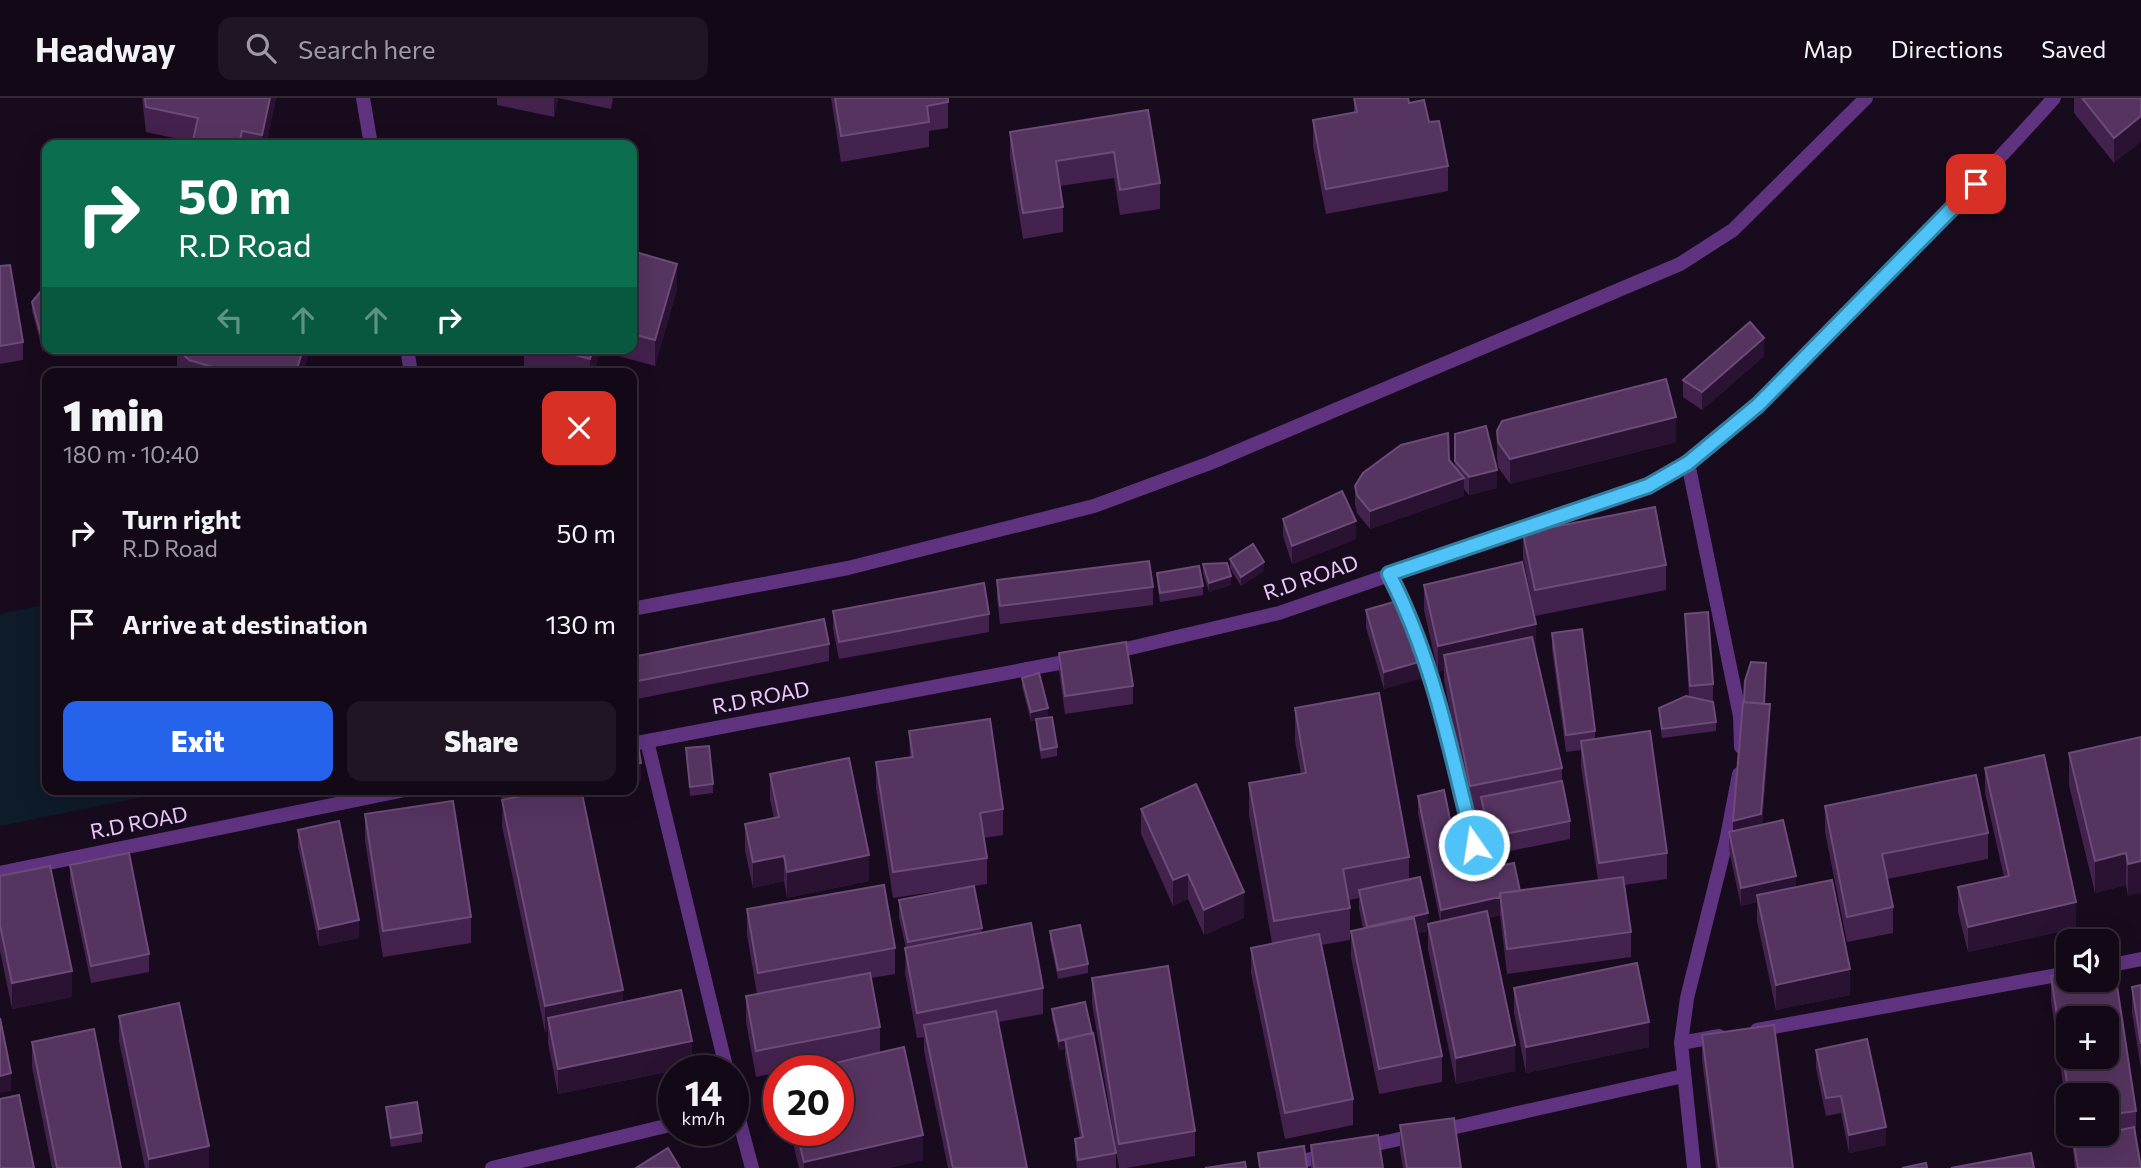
<!DOCTYPE html>
<html lang="en">
<head>
<meta charset="utf-8">
<style>
  :root { --surface:#130816; --page:#201623; --text:#f1f3f6; --muted:#9d9aa1; --line:#322935; --accent:#2563eb }
  body { margin:0; font-family:Commissioner,sans-serif; background:var(--page); color:var(--text); height:100vh; display:flex; flex-direction:column; font-size:26px; white-space:nowrap }
  * { box-sizing:border-box; margin:0 }
  p { font-size:23px; color:var(--muted) }
  .icon { flex:none; width:38px; height:38px; fill:none; stroke:currentColor; stroke-width:2; stroke-linecap:round; stroke-linejoin:round }
  .map { position:relative; flex:1; overflow:hidden }
  .panel { position:absolute; left:42px; top:270px; width:595px; height:427px; display:flex; flex-direction:column; background:var(--surface); border-radius:14px; box-shadow:0 7px 28px #0002,0 0 0 2px var(--line) }
  .panel>* { flex:none }
  .top-card { position:absolute; left:42px; top:42px; width:595px; height:214px; border-radius:14px; box-shadow:0 7px 28px #0002,0 0 0 2px var(--line); background:#0b6e4f; color:#fff; overflow:hidden }
  .controls { position:absolute; left:2056px; top:831px; display:grid; gap:14px }
  .controls a { display:grid; place-items:center; width:63px; height:63px; border-radius:14px; background:var(--surface); box-shadow:0 7px 28px #0002,0 0 0 2px var(--line); font-size:35px }
  .speed { position:absolute; left:658px; top:957px; display:flex; gap:14px; font-size:35px; font-weight:700; text-align:center }
  .speed>* { display:grid; place-content:center; width:91px; height:91px; border-radius:50%; background:var(--surface); box-shadow:0 7px 28px #0002,0 0 0 2px var(--line); line-height:1 }
  .speed small { font-size:18px; font-weight:400 }
  .speed .limit { border:10px solid #d22; background:#fff; color:#111 }
  .pin { position:absolute; display:grid; place-items:center; width:60px; height:60px; color:#fff; margin:-30px; border-radius:14px; box-shadow:0 4px 10px #0006 }
  .me { position:absolute; width:77px; margin:-38px; rotate:347deg; stroke-linejoin:round; filter:drop-shadow(0 0 5px #0008) }
  .turn { display:flex; align-items:center; gap:24px; height:147px; padding:0 21px; font-size:32px }
  .turn .icon { width:91px; height:91px; stroke-width:2.5 }
  .turn b { display:block; font-size:49px; line-height:60px }
  .lanes { display:flex; align-items:center; height:66px; padding:0 21px; background:#0003; justify-content:center; gap:35px; direction:ltr }
  .lanes .off { opacity:.35 }
  .round { display:grid; place-items:center; flex:none; width:74px; height:74px; border-radius:14px; background:var(--page) }
  .overview { display:flex; align-items:center; justify-content:space-between; height:119px; padding:0 21px }
  h1 { font-size:42px; font-weight:800; line-height:52px }
  .button { display:flex; gap:14px; margin-top:auto; padding:14px 21px }
  .button a { flex:1; height:80px; border-radius:14px; background:var(--accent); color:#fff; font-size:28px; font-weight:800; line-height:80px; text-align:center }
  .button a+a { background:var(--page); color:var(--text) }
  ul { padding:0; list-style:none }
  li { display:flex; align-items:center; gap:21px; height:91px; padding:0 21px }
  li div { flex:1 }
  li b { display:block; font-size:26px }
  li em { font-style:normal }
  header { display:flex; align-items:center; gap:42px; box-sizing:border-box; height:98px; padding:0 35px; background:var(--surface); border-bottom:2px solid var(--line) }
  header strong { font-size:33px }
  nav { display:flex; gap:38px; margin-inline-start:auto; font-size:24px }
  .search { width:490px; height:63px; background:var(--page); display:flex; align-items:center; gap:18px; box-sizing:border-box; padding:0 24px; border-radius:14px; color:var(--muted); font-size:26px }
  .map>svg:first-child { display:block }
  .green { fill:#0e1b29 }
  .lines { fill:none; stroke-linecap:round; stroke-linejoin:round }
  .lane { stroke:#603380; stroke-width:14 }
  .street { stroke:#603380; stroke-width:14 }
  .wall { fill:#43224d }
  .shaded-wall { fill:#2a1232 }
  .building { fill:#553460; stroke:#6d4b79; stroke-width:2; fill-rule:evenodd }
  .route-casing { stroke:#337fa1; stroke-width:18 }
  .route { stroke:#4fc3f7; stroke-width:12 }
  .labels { text-anchor:middle; stroke-width:6; stroke-linejoin:round; paint-order:stroke }
  .street-label { font-size:21px; fill:#ecc8ff; stroke:#190b1e }
</style>
</head>
<body>
<header>
<strong>Headway</strong>
<div class="search"><svg class="icon" aria-label="search" viewBox="0 0 24 24"><circle cx="10" cy="10" r="6"/><path d="M15 15l6 6"/></svg>Search here</div>
<nav><a>Map</a><a>Directions</a><a>Saved</a></nav>
</header>
<div class="map">
<svg width="2141" height="1070" viewBox="0 0 2141 1070">
  <rect width="100%" height="100%" fill="#190b1e"/>
  <path class="green" d="M47,506V691H182L0,728V516Z"/>
  <g class="lines">
    <path class="lane" d="M363,0L371,47
      M407,250L411,275
      M1389,476C1433,561 1452,654 1473,746
      M632,511L848,470L1094,408L1210,365L1680,166L1733,132L1866,0"/>
    <path class="street" d="M1688,365L1740,618L1741,649
      M1109,555L1279,515L1648,388C1726,344 1786,279 1849,215C1919,145 1988,74 2054,0
      M647,643L727,973
      M632,646L1075,562
      M0,775L410,691
      M2107,868L2141,861
      M1757,932L2068,875
      M1681,945L1719,938
      M733,999L752,1070
      M1438,1033L1683,978
      M1363,1049L1418,1037
      M492,1070L674,1026
      M1270,1070L1329,1057
      M1694,1070L1681,945L1687,900L1726,744L1739,676"/>
  </g>
  <path class="wall" d="M142,0H276L266,47H193V44L146,34Z
    M497,0H613L611,11L558,0L554,19L497,7Z
    M831,0H948V30L929,33V49L841,64Z
    M1354,0L1409,5L1429,24L1448,68V93L1326,116L1313,48V22L1354,15Z
    M2074,0H2141L2114,65L2074,15Z
    M1148,12L1160,85V111L1120,117L1114,80L1060,88L1063,109V134L1023,141L1010,60V34Z
    M632,153L677,191L655,268L600,253L594,275H547L524,268V250H632Z
    M0,168L23,244V262L0,266Z
    M46,187L43,254L32,213V204Z
    M177,250H310L303,275H177Z
    M1764,258L1702,312L1683,299V282Z
    M1497,333L1676,344L1510,386L1498,369L1497,358Z
    M1455,336L1497,390L1469,397L1464,391V398L1370,431L1357,415L1355,406V388L1449,362L1455,370Z
    M1283,421L1356,441L1292,466L1283,438Z
    M1523,435L1666,467V492L1535,518L1523,460Z
    M1230,461L1264,473L1241,488L1230,470Z
    M1203,466L1231,487L1209,494L1203,475Z
    M1157,475L1203,488V497L1160,504L1157,484Z
    M997,482L1153,489V507L1000,526L997,499Z
    M1424,487L1536,552H1535L1562,670V683L1570,723V741L1490,757L1481,717V711L1470,714L1444,582V572L1438,574L1424,512Z
    M1366,512L1422,580L1384,591L1366,530Z
    M833,513L989,516V534L839,561L833,531Z
    M1685,516L1713,586V604L1716,624V633L1662,640L1659,619V610L1689,599L1685,533Z
    M1552,535L1595,633V641L1667,755V781L1624,787L1631,834V859L1507,876L1500,817L1488,820L1515,973L1456,986L1428,851V833L1417,835L1442,958V984L1379,996L1351,859V833L1363,831L1359,810V800L1349,802L1350,810V842L1321,847L1353,1001V1027L1285,1041L1251,875V850L1272,845L1249,717V685L1301,676L1295,643V610L1409,759V781L1428,826L1440,823L1418,715V698L1461,776L1520,793L1598,782L1581,668V652L1566,654L1552,552Z
    M829,546V563L632,602V559Z
    M1059,555L1133,588V606L1065,616L1059,572Z
    M1022,580L1048,619L1057,649V658L1041,661L1036,630V622L1031,623L1022,589Z
    M1765,606L1770,624L1762,727L1796,789L1850,897L1776,912L1757,823V804L1741,808L1729,752V734L1733,733Z
    M909,633L1003,711V737L984,740L987,760V786L893,800L876,690V664L910,659Z
    M2141,639L2128,798L2126,787L2095,795L2069,687V655Z
    M686,650L713,686V695L690,698Z
    M1985,670L2076,830L1968,854L1958,814V789L2004,779L1985,695Z
    M770,676L869,783L787,800L784,783L753,790L745,752V726L774,720L770,702Z
    M500,691H599L582,695L623,904L692,969L558,996L548,945V933L545,934L502,728L503,702L500,698Z
    M1825,708L1988,735V761L1887,781L1893,809V835L1847,844L1825,734Z
    M1141,711L1244,820L1204,837L1188,801L1173,808L1141,736Z
    M365,716L471,819V845L383,859L365,742Z
    M298,732L359,840L319,848L298,749Z
    M70,767L149,856V874L91,885L70,784Z
    M0,778L72,899L12,911L0,853Z
    M899,802L982,830V835L1043,890V916L998,924L1027,1070H948L924,953V939L917,940L905,875L906,850L899,820Z
    M747,811L895,850V876L871,880L880,929V954L923,1062L889,1070H799L790,1032H838L868,957L785,973H779V974L756,979L746,924V898L757,896L747,837Z
    M1050,833L1088,866V875L1058,881L1050,842Z
    M2051,878L2136,1013V1038L2141,1070H2075L2071,1036H2107V998H2068V1021L2051,903Z
    M1092,880L1195,1033V1058L1126,1070H1119L1092,905Z
    M2141,887V971L2132,914V889Z
    M1514,890L1649,949L1526,975L1514,915Z
    M1052,911L1116,1055V1070H1077L1075,1058V1041L1080,1040L1065,958V951L1059,952L1052,920Z
    M119,918L209,1070H145L119,943Z
    M1702,937L1793,1070H1716L1702,962Z
    M32,944L121,1070H52L32,969Z
    M1816,952L1886,1047L1849,1055L1841,1015L1826,1018L1816,970Z
    M386,1009L422,1035V1044L391,1049L386,1018Z
    M1400,1027L1461,1070H1403L1400,1053Z
    M1311,1047L1383,1070H1311Z"/>
  <path class="shaded-wall" d="M270,0H276L266,47H262V37Z
    M554,0H558L554,19Z
    M2141,18V44L2114,65V40Z
    M677,166V191L655,268V242Z
    M1764,240V258L1702,312V294Z
    M47,244V250H60L43,254V245Z
    M303,250H310L303,275H296Z
    M593,250H600V253L594,275H590V261Z
    M1676,319V344L1510,386V361Z
    M1497,372V390L1469,397V379Z
    M1464,380V398L1370,431V413Z
    M1356,423V441L1292,466V448Z
    M1264,464V473L1241,488V479Z
    M1231,478V487L1209,494V485Z
    M1536,526V552L1447,572L1444,557V572L1438,574V548Z
    M1422,563V580L1384,591V574Z
    M1770,606V624L1761,734L1733,741V723Z
    M1048,610V619L1031,623V614Z
    M641,665V683L632,685V667Z
    M513,691H599L509,710V692Z
    M2126,755V787L2095,795V763Z
    M869,757V783L787,800V774Z
    M784,758V783L753,790V764Z
    M2141,763V795L2128,798V766Z
    M1188,776V801L1173,808V782Z
    M1796,778V796L1757,797V804L1741,808V790Z
    M1244,794V820L1204,837V812Z
    M1500,799V817L1441,829V812Z
    M2076,804V830L1968,854V829Z
    M1428,815V833L1367,847V829Z
    M359,822V840L319,848V831Z
    M1850,871V897L1776,912V887Z
    M72,873V899L12,911V885Z
    M623,892V918L548,920V933L545,934V908Z
    M1649,924V949L1526,975V949Z
    M1065,942V951L1059,952V943Z
    M692,943V969L558,996V971Z
    M1515,947V973L1456,986V960Z
    M11,975V993L0,995V978Z
    M1886,1029V1047L1849,1055V1037Z
    M923,1037V1062L889,1070H804V1064Z
    M209,1048V1070H149V1061Z"/>
  <path class="building" d="M145,0H270L262,37L242,33L239,47H220L193,42L198,20L146,9Z
    M835,0H948V4L927,8L929,24L841,38Z
    M1354,0H1408L1409,5L1424,2L1429,24L1439,23L1448,68L1326,91L1313,22L1357,14Z
    M2082,0H2141V18L2114,40Z
    M1148,12L1160,85L1120,92L1114,54L1056,63L1063,109L1023,115L1010,34Z
    M632,153L677,166L655,242L632,236Z
    M10,167L23,244L0,248V168Z
    M46,187L47,244L43,245L32,204Z
    M1750,224L1764,240L1702,294L1683,282Z
    M303,250L296,275H275L260,271L259,275H212L213,269L189,262L177,251Z
    M550,250H593L590,261Z
    M1666,281L1676,319L1510,361L1498,344L1497,333L1502,323Z
    M1486,328L1497,372L1469,379L1455,363V336Z
    M1448,335L1449,362L1464,380L1370,413L1357,397L1355,388L1363,375L1401,347Z
    M1342,393L1356,423L1292,448L1283,421Z
    M1655,409L1666,467L1535,492L1523,435Z
    M1253,446L1264,464L1241,479L1230,461Z
    M1149,463L1153,489L1000,508L997,482Z
    M1522,464L1536,526L1438,548L1424,487Z
    M1227,465L1231,478L1209,485L1203,466Z
    M1199,468L1203,488L1160,495L1157,475Z
    M984,485L989,516L839,544L833,513Z
    M1404,501L1422,563L1384,574L1366,512Z
    M1708,514L1713,586L1690,588L1685,516Z
    M824,521L829,546L632,584V559Z
    M1582,531L1595,633L1566,637L1552,535Z
    M1532,539L1562,670L1470,688L1444,557Z
    M1126,544L1133,588L1065,598L1059,555Z
    M1751,564L1766,565L1764,606L1744,604L1745,583Z
    M1039,575L1048,610L1031,614L1022,580Z
    M1379,595L1409,759L1343,771L1350,810L1274,823L1249,685L1306,675L1295,610Z
    M1686,598L1713,604L1716,624L1662,631L1659,610Z
    M1743,604L1770,606L1761,716L1733,723Z
    M1052,619L1057,649L1041,652L1036,621Z
    M990,621L1003,711L980,715L987,760L893,774L876,664L913,659L909,633Z
    M1650,633L1667,755L1599,765L1581,643Z
    M636,635L641,665L632,667V636Z
    M2141,639V763L2128,766L2126,755L2095,763L2069,655Z
    M709,648L713,686L690,689L686,650Z
    M2044,657L2076,804L1968,829L1958,789L2009,778L1985,670Z
    M849,660L869,757L787,774L784,758L753,764L745,726L779,719L770,676Z
    M1976,677L1988,735L1882,756L1893,809L1847,819L1825,708Z
    M1562,683L1570,723L1490,739L1481,699Z
    M1196,686L1244,794L1204,812L1188,776L1173,782L1141,711Z
    M555,691H581L623,892L545,908L502,702Z
    M1444,692L1461,776L1514,765L1520,793L1500,795V799L1441,812L1418,698Z
    M453,703L471,819L383,833L365,716Z
    M1783,722L1796,778L1741,790L1729,734Z
    M339,723L359,822L319,831L298,732Z
    M129,755L149,856L91,868L70,767Z
    M50,768L72,873L12,885L0,827V778Z
    M1420,779L1428,815L1367,829L1359,792Z
    M1623,779L1631,834L1507,851L1500,795Z
    M1832,782L1850,871L1776,887L1757,797Z
    M884,787L895,850L758,875L747,811Z
    M974,788L982,830L908,844L899,802Z
    M1487,813L1515,947L1456,960L1428,826Z
    M1414,820L1442,958L1379,971L1351,833Z
    M1031,825L1043,890L917,915L905,850Z
    M1080,827L1088,866L1058,872L1050,833Z
    M1319,836L1353,1001L1285,1015L1251,850Z
    M1637,865L1649,924L1526,949L1514,890Z
    M1168,868L1195,1033L1119,1046L1092,880Z
    M2114,868L2136,1013L2107,1017V998H2069L2051,878L2068,875V882H2107V869ZM2068,920H2107V959H2068Z
    M870,875L880,929L756,953L746,898Z
    M2141,887V946L2132,889Z
    M681,892L692,943L558,971L548,920Z
    M1085,904L1092,935L1059,943L1052,911Z
    M179,905L209,1048L149,1061L119,918Z
    M996,913L1027,1070H953L924,927Z
    M0,920L11,975L0,978Z
    M1774,927L1793,1070H1719L1702,937Z
    M94,931L121,1070H57L32,944Z
    M1093,935L1116,1055L1078,1062L1075,1041L1083,1039L1065,941Z
    M1867,941L1886,1029L1849,1037L1841,998L1826,1000L1816,952Z
    M904,949L923,1037L804,1064L796,1032H838V973H800Z
    M19,997L34,1070H0V1001Z
    M417,1004L422,1035L391,1040L386,1009Z
    M1454,1020L1461,1070H1407L1400,1027Z
    M2134,1029L2141,1070H2078L2073,1041L2099,1036H2107V1035Z
    M1378,1037L1383,1070H1314L1311,1047Z
    M1304,1048L1307,1070H1260L1258,1055Z
    M668,1050L680,1070H636Z
    M2031,1055L2034,1070H1951Z
    M1245,1064L1246,1070H1205Z
    M1926,1065L1927,1070H1902Z"/>
  <g class="lines">
    <g class="route-casing">
      <path id="route" d="M1474,747C1451,654 1433,561 1389,476L1648,388L1688,365L1758,307L1976,86"/>
    </g>
    <use href="#route" class="route"/>
  </g>
  <g class="labels">
    <g class="street-label">
      <text transform="translate(1311 480) rotate(-19)" y="7">R.D ROAD</text>
      <text transform="translate(761 600) rotate(-11)" y="7">R.D ROAD</text>
      <text transform="translate(139 725) rotate(-11)" y="7">R.D ROAD</text>
    </g>
  </g>
</svg>
<div class="controls">
<a><svg class="icon" aria-label="sound" viewBox="0 0 24 24"><path d="M4 9h4l5-4v14l-5-4H4zM17 9q2 3 0 6"/></svg></a>
<a>+</a>
<a>−</a>
</div>
<div class="speed"><div>14<small>km/h</small></div><div class="limit">20</div></div>
<div class="pin" style="left:1976px;top:86px;background:#d93025"><svg class="icon" aria-label="arrive" viewBox="0 0 24 24"><path d="M6 21V4h12l-3 4 3 4H6"/></svg></div>
<svg class="me" style="left:1474px;top:747px" viewBox="-20 -20 40 40"><circle r="17" fill="#4fc3f7" stroke="#fff" stroke-width="3"/><path d="M0-11L8 9 0 5-8 9z" fill="#fff"/></svg>
<div class="top-card">
<div class="turn"><svg class="icon" aria-label="right" viewBox="0 0 24 24"><path d="M7 20v-9h11M14 6l5 5-5 5"/></svg><div><b>50 m</b>R.D Road</div></div>
<div class="lanes"><svg class="icon off" aria-label="left" viewBox="0 0 24 24"><path d="M17 20v-9H6M10 6l-5 5 5 5"/></svg><svg class="icon off" aria-label="ahead" viewBox="0 0 24 24"><path d="M12 20V5M6 11l6-6 6 6"/></svg><svg class="icon off" aria-label="ahead" viewBox="0 0 24 24"><path d="M12 20V5M6 11l6-6 6 6"/></svg><svg class="icon" aria-label="right" viewBox="0 0 24 24"><path d="M7 20v-9h11M14 6l5 5-5 5"/></svg></div>
</div>
<section class="panel">
<div class="overview"><div><h1>1 min</h1><p>180 m · 10:40</p></div><a class="round" style="background:#d93025;color:#fff"><svg class="icon" aria-label="close" viewBox="0 0 24 24"><path d="M6 6l12 12M18 6L6 18"/></svg></a></div>
<ul>
<li><svg class="icon" aria-label="right" viewBox="0 0 24 24"><path d="M7 20v-9h11M14 6l5 5-5 5"/></svg><div><b>Turn right</b><p>R.D Road</p></div><em>50 m</em></li>
<li><svg class="icon" aria-label="arrive" viewBox="0 0 24 24"><path d="M6 21V4h12l-3 4 3 4H6"/></svg><div><b>Arrive at destination</b></div><em>130 m</em></li>
</ul>
<div class="button"><a>Exit</a><a>Share</a></div>
</section>
</div>
</body>
</html>
